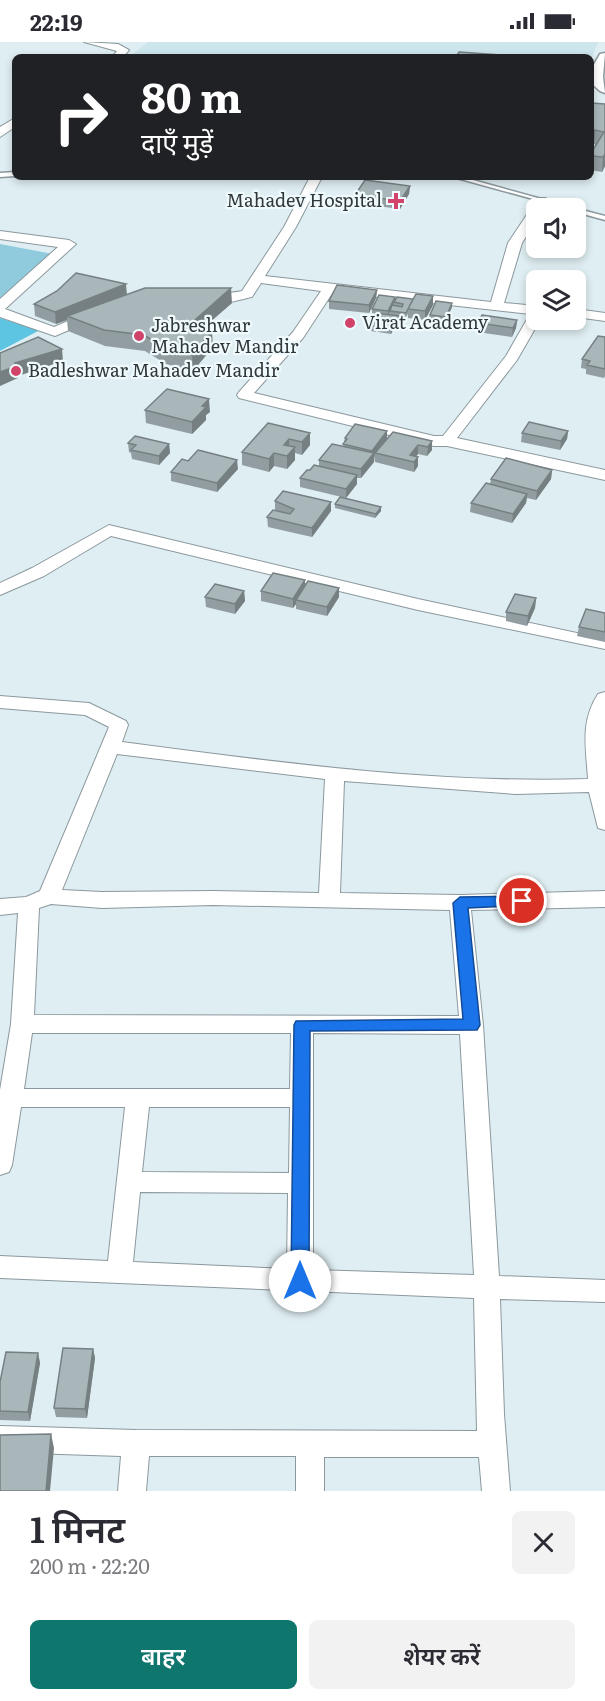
<!DOCTYPE html>
<html lang="hi">
<head>
<meta charset="utf-8">
<style>
  :root { --surface:#fff; --page:#f2f2f3; --text:#2b2b33; --muted:#7c7c81; --accent:#0f766e }
  body { margin:0; font-family:Literata,"Noto Sans Devanagari",serif; background:var(--page); color:var(--text); height:100vh; display:flex; flex-direction:column; font-size:22px; white-space:nowrap }
  * { box-sizing:border-box; margin:0 }
  p { font-size:20px; color:var(--muted) }
  .icon { flex:none; width:33px; height:33px; fill:none; stroke:currentColor; stroke-width:2; stroke-linecap:round; stroke-linejoin:round }
  .map { position:relative; height:1449px; overflow:hidden }
  .drawer { display:flex; flex-direction:column; background:var(--surface); flex:1 }
  .drawer>* { flex:none }
  .top-card { position:absolute; left:12px; top:12px; width:582px; height:126px; border-radius:9px; box-shadow:0 3px 9px #0003; background:#202124; color:#fff; overflow:hidden }
  .fabs { position:absolute; left:526px; top:156px; display:grid; gap:12px }
  .fabs a { display:grid; place-items:center; width:60px; height:60px; border-radius:9px; background:var(--surface); box-shadow:0 3px 9px #0003; font-size:30px }
  .pin { position:absolute; display:grid; place-items:center; width:51px; height:51px; color:#fff; margin:-26px; border:3px solid #fff; border-radius:50%; box-shadow:0 2px 6px #0007 }
  .me { position:absolute; width:66px; margin:-33px; rotate:0deg; stroke-linejoin:round; filter:drop-shadow(0 0 4px #0008) }
  .turn { display:flex; align-items:center; gap:21px; height:126px; padding:0 30px; font-size:27px }
  .turn .icon { width:78px; height:78px; stroke-width:2.5 }
  .turn b { display:block; font-size:42px; line-height:51px }
  .round { display:grid; place-items:center; flex:none; width:63px; height:63px; border-radius:9px; background:var(--page) }
  .summary { display:flex; align-items:center; justify-content:space-between; height:102px; padding:0 30px }
  h1 { font-size:36px; font-weight:600; line-height:45px }
  .action { display:flex; gap:12px; margin-top:auto; padding:12px 30px }
  .action a { flex:1; height:69px; border-radius:9px; background:var(--accent); color:#fff; font-size:24px; font-weight:600; line-height:69px; text-align:center }
  .action a+a { background:var(--page); color:var(--text) }
  .status { display:flex; justify-content:space-between; align-items:center; height:42px; padding:0 30px; background:var(--surface); direction:ltr }
  .status svg { height:16px; fill:currentColor }
  .map>svg:first-child { display:block }
  .built { fill:#cde5ec }
  .green { fill:#90cbdd }
  .water { fill:#5dc5e1 }
  .lines { fill:none; stroke-linecap:round; stroke-linejoin:round }
  .service-casing { stroke:#8b989d; stroke-width:3 }
  .minor-casing { stroke:#8b989d; stroke-width:2 }
  .secondary-casing { stroke:#8b989d; stroke-width:3 }
  .service { fill:#fff; fill-rule:evenodd }
  .minor { fill:#fff; fill-rule:evenodd }
  .secondary { fill:#fff; fill-rule:evenodd }
  .wall { fill:#919da1 }
  .shaded-wall { fill:#768083 }
  .building { fill:#a9b7bb; stroke:#768083; stroke-width:1.5 }
  .route { fill:#1a73e8; stroke:#114b97; stroke-width:1.5 }
  .poi-dot { fill:#d2436a; stroke:#effafe; stroke-width:2 }
  .labels { text-anchor:middle; stroke-width:4.5; stroke-linejoin:round; paint-order:stroke }
  .far-poi-label { font-size:18px; fill:#33393b; stroke:#effafe; text-anchor:start }
</style>
</head>
<body>
<div class="status"><b>22:19</b><svg viewBox="0 0 49 12"><path d="M0 12V9h3v3zM5 12V6h3v6zM10 12V3h3v9zM15 12V0h3v12zM26 1h20v11H26zM47 4h2v5h-2z"/></svg></div>
<div class="map">
<svg width="605" height="1449" viewBox="0 0 605 1449">
  <rect width="100%" height="100%" fill="#dfeef2"/>
  <path class="built" d="M148,0H598L591,18V15H129Z"/>
  <path class="green" d="M0,202L53,212L0,259Z"/>
  <path class="water" d="M0,276L40,288L0,309Z"/>
  <g class="lines">
    <g class="service-casing">
      <path id="service" d="M15,130V134L0,135V131Z
        M453,135H462L574,166H566Z
        M575,166L578,167L605,174V178L576,170Z"/>
    </g>
    <g class="minor-casing">
      <path id="minor" d="M84,0L118,2L129,8L123,15H112L117,9Z
        M15,76V85L0,95V85Z
        M310,135H322L296,185L265,234L491,260L508,201L538,156H546L548,159L544,166H537V177L522,201L504,261L537,264V278H540L517,318L457,396L605,428V438L447,404H434L239,356L237,353L239,350L293,290L321,249L261,241L252,255C237,258 210,268 198,257C205,251 231,252 242,249L284,185ZM333,250L530,272L506,314L443,394H434L254,351L303,296Z
        M0,189L69,198L76,202L5,267L54,285L92,269L99,273L97,276L55,294L0,275V257L58,205L0,197Z
        M576,267L605,271V279L576,275Z
        M109,483L418,557L605,597V607L418,568L111,494L44,534L0,553V541L32,526Z
        M605,650V788L598,786L589,750L516,752L344,739L340,851L460,853L605,849V865L471,868L483,983L499,1234L605,1238V1260L500,1257L504,1372L510,1449H482L479,1415H324V1449H296V1414H149L146,1449H118L121,1414L0,1410V1384L136,1388L477,1389L474,1256L0,1236V1214L108,1219L125,1065H21L12,1123L9,1130L0,1133V1048L11,982L18,871L0,873V857L26,855L40,849L109,685L85,673L0,666V654L89,661L126,679L128,683L122,700C276,720 432,742 588,737C586,705 580,680 598,652ZM117,712L325,737L319,851L213,849L102,850L62,848ZM51,862L102,866L213,863L450,868L459,974L34,973L39,866ZM32,991H291L290,1047H24ZM313,991L460,992L474,1233L313,1228ZM149,1065H290L289,1131L142,1130ZM140,1150L288,1151L287,1227L133,1220Z"/>
    </g>
    <g class="secondary-casing">
      <path id="secondary" d="M605,11L603,35L605,51L600,49L591,41V28L600,12Z"/>
    </g>
    <use href="#service" class="service"/>
    <use href="#minor" class="minor"/>
    <use href="#secondary" class="secondary"/>
  </g>
  <path class="wall" d="M591,61L605,62V124L602,130L591,128V111L596,103L594,102L591,107Z
    M410,144L409,152L400,167L355,161V153Z
    M377,248L376,256L369,271L329,267V259Z
    M127,252L232,261L202,287L213,305L193,329L166,322L145,309L105,304L68,289L67,278L56,282L35,274L34,262Z
    M433,254V263L425,278L408,276V272L406,275L399,274L398,278L391,292L378,290V287L376,290L367,288V284L376,272L372,271V267L395,259Z
    M452,265L446,279L429,277L430,273Z
    M517,278L516,286L512,295L477,290L478,281Z
    M605,295V334L604,336L586,332V327L581,326L582,317Z
    M145,368L210,370L206,373V378L192,392L146,381Z
    M268,381L310,403L302,413L295,411V418L287,427L274,424L269,430L242,423V410Z
    M568,389L567,397L560,408L521,400L522,391Z
    M345,396L432,399V408L427,414L418,412L416,414L418,415V424L414,430L375,420V414L374,416V420L361,436H357V442L346,456L300,445V436L310,428L319,424V418L343,404Z
    M128,401L169,402L170,411L159,423L132,417L131,411L129,410Z
    M238,427L217,450L171,439V430Z
    M552,428L551,437L536,458L527,456L526,461L512,481L470,470L471,461L490,442L491,437Z
    M275,459L331,469L312,495L268,485L267,475L275,468Z
    M335,462L381,469L375,476L335,466Z
    M305,544L339,555L327,574L296,567V562L293,566L261,559V549Z
    M244,549L245,559L235,572L206,565L205,555Z
    M536,556L535,566L527,584L506,579V570Z
    M605,571V600L577,594L579,585Z
    M93,1307L95,1316L87,1376L56,1375L54,1366Z
    M38,1311L40,1321L30,1379L0,1378V1340Z"/>
  <path class="shaded-wall" d="M595,88L594,102L591,107V96Z
    M605,112V124L602,130L603,115Z
    M410,144L409,152L400,167V159Z
    M126,242L127,254L67,274V278L56,282L55,270Z
    M231,246L232,261L188,299V284Z
    M377,248L376,256L369,271V263Z
    M433,254V263L425,278V269Z
    M395,255V259L388,273V269Z
    M452,261V265L446,279V275Z
    M399,274L398,278L391,292V287Z
    M517,278L516,286L512,295L513,286Z
    M212,289L213,305L193,329L192,313Z
    M62,307L63,319L18,334V336L0,344V330L15,321Z
    M209,357L210,370L206,373V378L192,392V380L202,364Z
    M387,389V398L375,411L374,420L361,436V427L372,413V409Z
    M568,389L567,397L560,408L561,399Z
    M310,391V403L302,413V400Z
    M289,397V410L284,403Z
    M432,399V408L427,414L428,405Z
    M169,402L170,411L159,423V414Z
    M418,403V412L412,420L410,413Z
    M295,405V418L287,427V414Z
    M274,411V424L269,430V417Z
    M418,415V424L414,430V420Z
    M237,418L238,427L217,450V441Z
    M552,428L551,437L536,458L537,449Z
    M357,433V442L346,456V447Z
    M527,452L526,461L512,481L513,472Z
    M331,460V469L312,495V486Z
    M381,465V469L375,476L376,472Z
    M305,538V547L296,558V562L293,566V557Z
    M339,546V555L327,574V565Z
    M244,549L245,559L235,572V562Z
    M536,556L535,566L527,584L528,574Z
    M93,1307L95,1316L87,1376L85,1367Z
    M38,1311L40,1321L30,1379L28,1370Z
    M51,1392L54,1406L50,1449H46Z"/>
  <path class="building" d="M459,10L500,13L499,15H456Z
    M591,61L605,62V112L603,115L591,114V111L604,90L595,88L591,96Z
    M365,138L410,144L400,159L355,153Z
    M76,231L126,242L55,270L34,262L57,249Z
    M337,243L377,248L369,263L329,259Z
    M145,246H231L188,284L212,289L192,313L165,306L144,293L104,288L67,274Z
    M416,252L433,254L425,269L408,267Z
    M379,253L395,255L388,269L372,267Z
    M397,255L413,257L406,271L390,269L392,263L402,265L403,262L394,260Z
    M436,259L452,261L446,275L430,273Z
    M376,271L399,274L391,287L378,285L381,278L376,285L367,284Z
    M482,273L517,278L513,286L478,281Z
    M598,294L605,295V327L587,323L590,319L582,317Z
    M38,295L62,307L15,321L17,324L0,330V311Z
    M167,347L209,357L202,364L206,365L192,380L145,368Z
    M529,380L568,389L561,399L522,391Z
    M268,381L310,391L302,400L289,397L284,403L295,405L287,414L274,411L269,417L242,410Z
    M355,382L387,389L372,409L343,402L347,397L345,396Z
    M393,390L432,399L428,405L418,403L410,413L418,415L414,420L375,411Z
    M135,394L169,402L159,414L131,408L136,403L128,401Z
    M332,402L374,411L361,427L319,418Z
    M198,408L237,418L217,441L171,430L182,417L188,419Z
    M506,416L552,428L537,449L491,437Z
    M314,423L357,433L346,447L300,436L307,428H310Z
    M486,441L527,452L513,472L471,461Z
    M283,449L331,460L312,486L267,475L273,468L290,472L294,467L275,459Z
    M340,455L381,465L376,472L335,462Z
    M273,531L305,538L293,557L261,549Z
    M308,539L339,546L327,565L296,558Z
    M215,542L244,549L235,562L205,555Z
    M515,552L536,556L528,574L506,570Z
    M586,567L605,571V590L579,585Z
    M63,1306L93,1307L85,1367L54,1366Z
    M6,1310L38,1311L28,1370L0,1369V1340Z
    M51,1392L46,1449H0V1393Z"/>
  <path class="route" d="M522,854L528,855L530,859L528,863L468,866L480,983L477,988L310,989L309,1239L306,1245L300,1247L294,1245L291,1239L294,983L296,979L463,977L453,861L460,855Z"/>
  <g class="poi-dot">
    <path d="M393 150h6v6h6v6h-6v6h-6v-6h-6v-6h6z"/>
    <circle cx="350" cy="281" r="6"/>
    <circle cx="139" cy="294" r="6"/>
    <circle cx="16" cy="329" r="6"/>
  </g>
  <g class="labels">
    <g class="far-poi-label">
      <text x="382" y="165" text-anchor="end">Mahadev Hospital</text>
      <text x="362" y="287">Virat Academy</text>
      <text x="151" y="290">Jabreshwar<tspan x="151" dy="21">Mahadev Mandir</tspan></text>
      <text x="28" y="335">Badleshwar Mahadev Mandir</text>
    </g>
  </g>
</svg>
<div class="fabs">
<a><svg class="icon" aria-label="sound" viewBox="0 0 24 24"><path d="M4 9h4l5-4v14l-5-4H4zM17 9q2 3 0 6"/></svg></a>
<a><svg class="icon" aria-label="layers" viewBox="0 0 24 24"><path d="M12 4l9 5-9 5-9-5zM3 14l9 5 9-5"/></svg></a>
</div>
<div class="pin" style="left:522px;top:859px;background:#d93025"><svg class="icon" aria-label="arrive" viewBox="0 0 24 24"><path d="M6 21V4h12l-3 4 3 4H6"/></svg></div>
<svg class="me" style="left:300px;top:1239px" viewBox="-20 -20 40 40"><circle r="19" fill="#fff"/><path d="M0-13L10 11 0 6-10 11z" fill="#1a73e8"/></svg>
<div class="top-card">
<div class="turn"><svg class="icon" aria-label="right" viewBox="0 0 24 24"><path d="M7 20v-9h11M14 6l5 5-5 5"/></svg><div><b>80 m</b>दाएँ मुड़ें</div></div>
</div>
</div>
<section class="drawer">
<div class="summary"><div><h1>1 मिनट</h1><p>200 m · 22:20</p></div><a class="round"><svg class="icon" aria-label="close" viewBox="0 0 24 24"><path d="M6 6l12 12M18 6L6 18"/></svg></a></div>
<div class="action"><a>बाहर</a><a>शेयर करें</a></div>
</section>
</body>
</html>
